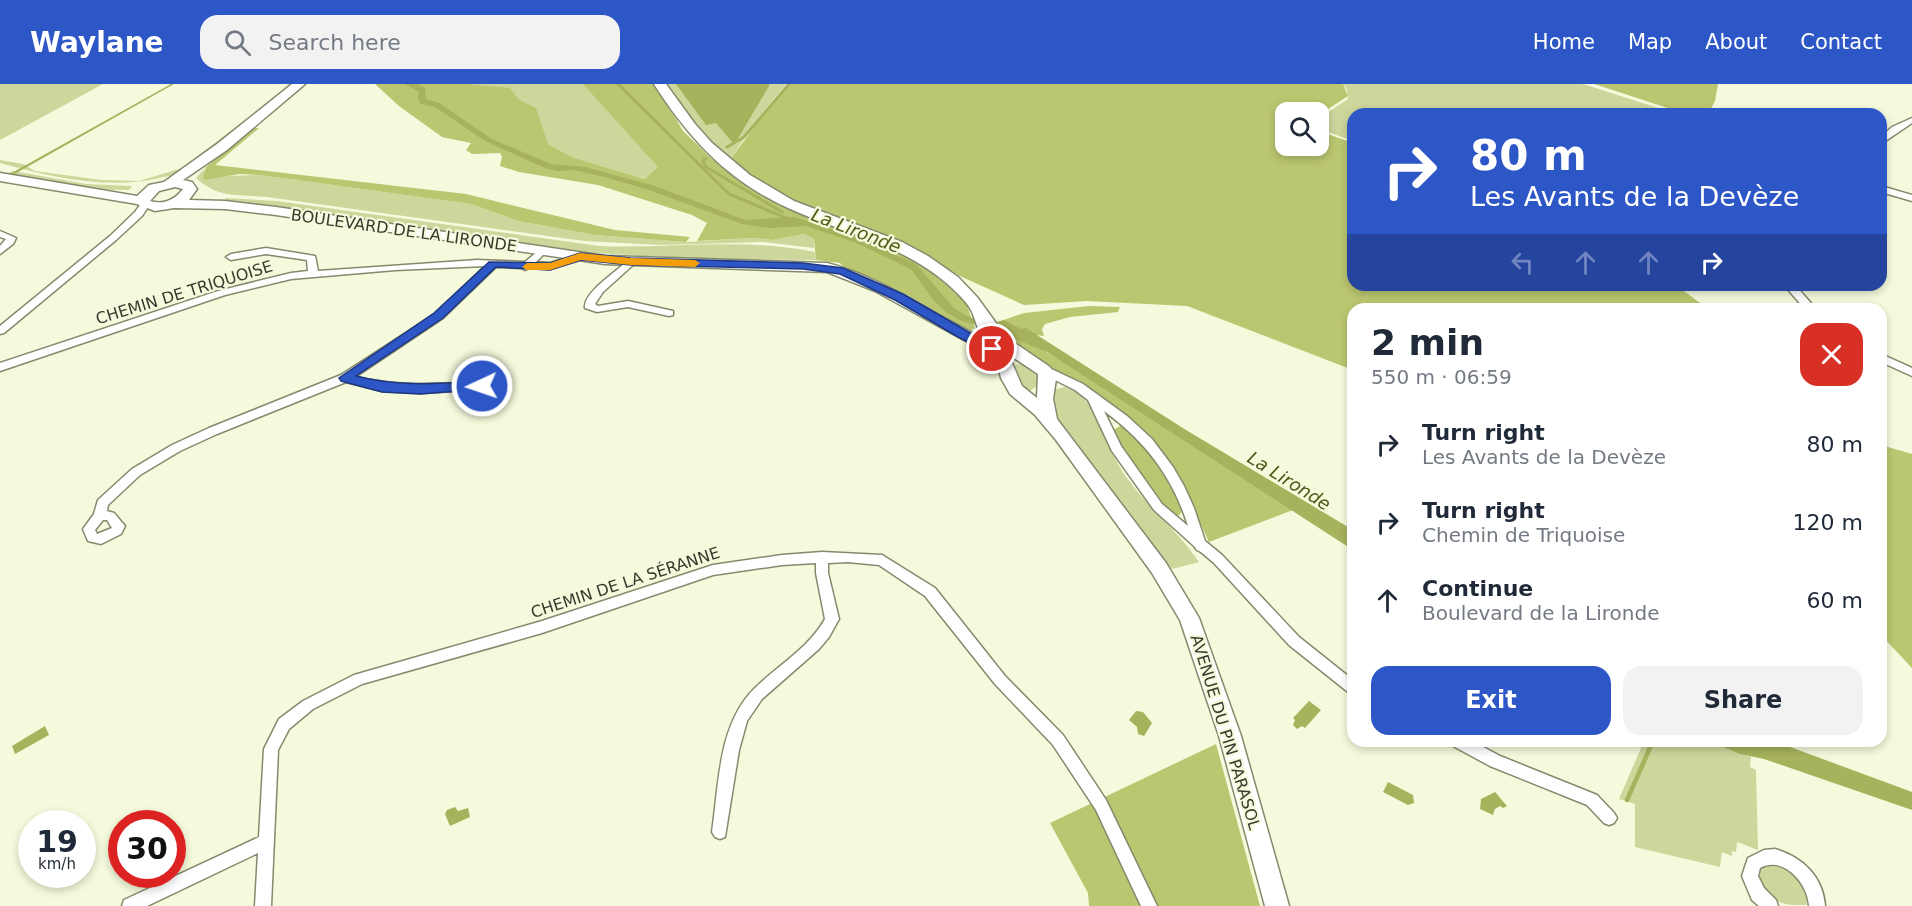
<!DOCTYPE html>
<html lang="en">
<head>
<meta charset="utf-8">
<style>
  :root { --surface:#fff; --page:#f2f2f3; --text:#1f2937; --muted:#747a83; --accent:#2d56c6 }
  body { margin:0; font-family:"DejaVu Sans",sans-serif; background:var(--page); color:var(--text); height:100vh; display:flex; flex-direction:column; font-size:22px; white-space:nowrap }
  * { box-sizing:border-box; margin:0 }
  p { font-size:20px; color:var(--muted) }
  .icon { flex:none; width:33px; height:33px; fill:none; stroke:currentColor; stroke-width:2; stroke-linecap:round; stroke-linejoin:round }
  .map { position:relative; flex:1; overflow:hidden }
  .sheet { position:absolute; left:1347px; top:219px; width:540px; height:444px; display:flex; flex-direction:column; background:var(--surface); border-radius:18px; box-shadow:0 3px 9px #0003 }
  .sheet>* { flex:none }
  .top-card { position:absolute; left:1347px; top:24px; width:540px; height:183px; border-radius:18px; box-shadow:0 3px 9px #0003; background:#2d56c6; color:#fff; overflow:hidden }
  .tools { position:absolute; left:1275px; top:18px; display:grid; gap:12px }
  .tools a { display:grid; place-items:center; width:54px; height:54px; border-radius:12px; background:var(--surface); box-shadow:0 3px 9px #0003; font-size:30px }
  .speed { position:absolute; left:18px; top:726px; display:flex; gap:12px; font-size:30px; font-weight:700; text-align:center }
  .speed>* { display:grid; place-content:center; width:78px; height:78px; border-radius:50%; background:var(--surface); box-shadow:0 3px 9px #0003; line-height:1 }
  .speed small { font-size:15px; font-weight:400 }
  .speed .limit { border:9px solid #d22; background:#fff; color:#111 }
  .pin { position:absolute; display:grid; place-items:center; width:51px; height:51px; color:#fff; margin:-26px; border:3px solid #fff; border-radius:50%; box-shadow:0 2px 6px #0007 }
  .me { position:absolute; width:66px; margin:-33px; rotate:267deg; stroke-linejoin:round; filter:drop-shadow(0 0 4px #0008) }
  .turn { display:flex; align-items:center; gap:21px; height:126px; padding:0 24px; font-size:27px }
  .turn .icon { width:78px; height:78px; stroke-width:2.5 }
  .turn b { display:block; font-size:42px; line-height:51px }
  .lanes { display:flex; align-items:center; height:57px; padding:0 24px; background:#0003; justify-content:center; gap:30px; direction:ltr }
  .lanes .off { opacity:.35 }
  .round { display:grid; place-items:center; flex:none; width:63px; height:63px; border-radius:18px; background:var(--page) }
  .summary { display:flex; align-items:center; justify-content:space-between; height:102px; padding:0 24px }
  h1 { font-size:36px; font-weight:600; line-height:45px }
  .primary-button { display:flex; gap:12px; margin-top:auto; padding:12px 24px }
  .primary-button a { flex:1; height:69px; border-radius:18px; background:var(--accent); color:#fff; font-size:24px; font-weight:600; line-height:69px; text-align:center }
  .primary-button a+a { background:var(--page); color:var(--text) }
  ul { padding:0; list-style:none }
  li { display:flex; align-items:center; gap:18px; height:78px; padding:0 24px }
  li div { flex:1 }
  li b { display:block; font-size:22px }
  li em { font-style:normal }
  header { display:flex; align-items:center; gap:36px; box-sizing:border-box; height:84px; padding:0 30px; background:var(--accent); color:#fff }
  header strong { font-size:28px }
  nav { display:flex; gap:33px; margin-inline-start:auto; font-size:21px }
  .search { width:420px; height:54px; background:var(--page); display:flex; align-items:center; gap:15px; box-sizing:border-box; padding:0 21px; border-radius:18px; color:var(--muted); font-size:22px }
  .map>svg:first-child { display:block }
  .green { fill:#cdd69b }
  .forest { fill:#bbc670 }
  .water { fill:#a7b25c }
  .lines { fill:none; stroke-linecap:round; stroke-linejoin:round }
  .stream-far1 { stroke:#a7b25c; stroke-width:3 }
  .stream { stroke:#a7b25c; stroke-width:4.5 }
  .street-casing { stroke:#858a6e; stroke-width:3 }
  .secondary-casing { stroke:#858a6e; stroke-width:3 }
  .street { fill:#fff; fill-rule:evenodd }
  .secondary { fill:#fff; fill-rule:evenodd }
  .route { fill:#2d56c6; stroke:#1d3881; stroke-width:1.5 }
  .slow { fill:#f59e0b }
  .labels { text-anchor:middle; stroke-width:4.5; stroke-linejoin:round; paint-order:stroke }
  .street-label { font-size:16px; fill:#383a2e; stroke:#f4fadb }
  .water-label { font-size:18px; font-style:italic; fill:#525819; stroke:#f4fadb }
</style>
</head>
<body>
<header>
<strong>Waylane</strong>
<div class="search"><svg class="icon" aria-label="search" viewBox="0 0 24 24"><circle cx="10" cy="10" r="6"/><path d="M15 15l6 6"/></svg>Search here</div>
<nav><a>Home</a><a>Map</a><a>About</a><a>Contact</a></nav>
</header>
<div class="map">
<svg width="1912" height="822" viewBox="0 0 1912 822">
  <rect width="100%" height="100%" fill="#f4fadb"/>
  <path class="green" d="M0,0H103L0,56Z
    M467,0H596L666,82L646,95L572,73L548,60L519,26Z
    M668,0H786L741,55H744L730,76L692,38Z
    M1343,0H1583L1677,30H1353V57L1319,45L1318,35L1348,15L1347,6Z
    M246,35L252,36C229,53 206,75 182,89C176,92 166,92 159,94C107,106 51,93 0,79V76L23,80L35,87L101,96L139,97L182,84Z
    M206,83L204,87L224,92L260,91L471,120L518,137L595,151L686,158L755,154L773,156L804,150L814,155V164L763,158L661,161L584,157L267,113C238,110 219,115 196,94Z
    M13,87L86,100L132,102L129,106C89,106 45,100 6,90Z
    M226,114L277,117L599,162C671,165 745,153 815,168L816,176L692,175L581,168L357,134L224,117Z
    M1024,278L1037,286L1040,300L1030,307L1023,305L1014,286L1015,281Z
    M1065,303C1101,315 1105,364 1126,393C1148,423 1178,447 1199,478L1172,485L1049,326V311L1056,305Z
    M1644,657H1709L1751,673L1750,683L1756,686L1758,766L1737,758L1736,768L1732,767V772L1722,768L1720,783L1635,763V720L1619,715Z
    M1774,780C1791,784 1815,802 1806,821C1778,822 1773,817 1758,796L1761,784Z"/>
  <path class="forest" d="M375,0H467L510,4L519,16L536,24L548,60L572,73L645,95L658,83L583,0H656L683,47L713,76L755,105L811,134L872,154L916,176L965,216L975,244L971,246L963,243L907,211L870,193L847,186L840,179L816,176L814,155L804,150L773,156L755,154L697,157L707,139L692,131L598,101L519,88L500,82L502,73L500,69L472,70L466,66L471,59L442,53L399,22Z
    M790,0H1343L1348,12L1319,31L1318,28H1286V62H1318L1319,47L1353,59V201H1676L1708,225H1353V286L1187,222L1087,217L1024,221L962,193L897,156L784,112L731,78L730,76L765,28Z
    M1594,0H1718L1715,17L1708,30H1686Z
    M254,44H259L215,81L466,110L615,146L690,153L686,158L595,151L518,137L471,120L260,91L239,90L204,96L203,94L206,83Z
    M1089,222L1120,223L1118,228L1070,233L1045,240L1042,245L1044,252L998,246L995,239L1024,229Z
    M1006,252L1036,262L1067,280L1293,426L1209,458L1178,391L1164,369L1146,349L1122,331L998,254Z
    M1120,342C1145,343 1174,406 1184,426L1178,432C1155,424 1124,369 1112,347Z
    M1881,361L1912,370V584L1881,551Z
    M1216,660L1260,822H1089L1088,809L1050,739Z"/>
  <path class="water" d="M171,0H174L11,92L8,91Z
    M405,0H418L425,4L426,15L439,19L492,55L551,80L585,83L655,102L745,136L794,133L856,153L916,180L955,225L969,233L993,239L1004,236L1021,245L1026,244L1186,346L1353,446V466L1047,268L1010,253L1003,252L998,247L959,236L946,228L934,217L911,185L854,158L806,142L770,144L742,140L649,106L605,93L574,86L558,87L545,84L485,57L435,23L420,20L418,14L419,8Z
    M676,0H769V2L737,56L732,58L716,39L706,41Z
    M1309,617L1321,626L1305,644L1302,642L1297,645L1293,641L1295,636L1293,634Z
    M1136,627L1143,628L1152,639L1144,652L1138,650L1137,643L1129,636Z
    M45,642L49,651L15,670L12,662Z
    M1709,657H1774L1912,708V726L1764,675L1740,670Z
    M1388,698L1413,711L1414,719L1408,721L1383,708Z
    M1495,708L1507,722L1503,724L1500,722L1495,725L1493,731L1480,725L1481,715Z
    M455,723L458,727L468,724L470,733L450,742L445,730L447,726Z"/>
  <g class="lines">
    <path class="stream-far1" d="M618,0L729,110L791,136
      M727,63L744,53L789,0
      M706,74L703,77L706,83L782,128"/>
    <path class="stream" d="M1627,716L1653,657"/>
    <g class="street-casing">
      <path id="street" d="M1912,34V39L1881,60V53L1892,43Z
        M1881,102L1912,111V117L1881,108Z
        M145,117L150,120L142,132L116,156L4,249L0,250V242L110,152L135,128L142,118Z
        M0,147L16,154L13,160L0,170V162L6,155L0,153Z
        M266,164L315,172L318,187L477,176L525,178L542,164L547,167L536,178L550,179L580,170L585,173L583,175L550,185L529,184L525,186L521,184L496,183L443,234L355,293C399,303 437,300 482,298L486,299L487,302L486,305L420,309L382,307L346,298L217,350L180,367L140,391L108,421L107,427L114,429L125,442L121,450L101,460L88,457L83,445L94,430L98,416L132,385L172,361L209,344L341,291L435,230L485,182L395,186L291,195L225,211L0,287V279L218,207L291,189L308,187L307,176L266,170L231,176L226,173L231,170ZM103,436H107L112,444L97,450L95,446Z
        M631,175L634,176V180L603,208L595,220L598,222L628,217L673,227V231L669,232L628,223L597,228L585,224C583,208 617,188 628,176Z
        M1784,201H1795L1816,225H1805Z
        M1881,270L1912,284V292L1881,278Z
        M1043,281L1083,300L1127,332L1152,355L1173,383L1184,402L1194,424L1205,457L1222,471L1299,553L1353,596V610L1348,608L1289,561L1214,479L1201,468L1197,466L1194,462L1154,426L1112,367L1088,316L1075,306L1039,288L1038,285L1039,282ZM1104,327C1145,357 1173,393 1188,442L1162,420L1121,362Z
        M822,468L882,471L935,504L1005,592L1063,651L1106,716L1157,822H1141L1096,726L1053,661L995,600L925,512L879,481L848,478L828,479V489L839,535L829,553L819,565L762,615L747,637L739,666L725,753L720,755L715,753L712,748C719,701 718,641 754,605C778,581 808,565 825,535L816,489V479L782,481L713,491L542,549L362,600L313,625L289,645L278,666L271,822H255L258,769L147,822H122L124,816L259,753L264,665L279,635L303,617L354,591L542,537L713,481L782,471Z
        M1451,657H1472L1500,672L1597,711L1614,729L1617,734L1614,739L1609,741L1604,739L1587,721L1490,682L1453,662Z
        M1775,765C1802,773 1823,792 1825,822H1809C1808,800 1784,771 1760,784L1758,792L1764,804L1776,816L1778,822H1759L1752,816L1742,792L1748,774L1764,766Z"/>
    </g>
    <g class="secondary-casing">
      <path id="secondary" d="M292,0H305L227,66L183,96L192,98L197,105L189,116L225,117L276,123L605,172L827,179C884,194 929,228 981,253C978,245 975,235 972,228C968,219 959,211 952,204C897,153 823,147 761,110C715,83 682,44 654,0H666L695,40L712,59L750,91L794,117L902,158L928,172L958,193L977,213L1006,253L1050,283L1056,295L1053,315L1057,335L1166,479L1199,534L1241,652L1289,822H1265L1219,652L1180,536L1152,489L1056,356L1035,331L1010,310L1001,294L997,278L993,272L875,207L827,188L605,180L276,131L225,125L174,124L155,127L137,120L0,97V89L137,112L149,101L164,98L217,60ZM175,103L183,105C175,116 163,121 150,117L159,107ZM1008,270L1038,290L1037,314L1022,302Z"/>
    </g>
    <use href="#street" class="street"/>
    <use href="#secondary" class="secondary"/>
  </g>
  <path class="route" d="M580,169L631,174L803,179L843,184L903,210L998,265L996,268H988L958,253L895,216L840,190L803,185L631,181L581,176L550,186L496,183L443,234L356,292C398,303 439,300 482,297L488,302L487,305L420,310L382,308L341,297L339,294L434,229L489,178L550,179Z"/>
  <path class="slow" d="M580,169L631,174L695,176L700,179L695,183L631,181L581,176L550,186H527L522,183L527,179H550Z"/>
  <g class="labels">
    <g class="street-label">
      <text transform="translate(404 146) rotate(8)" y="6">BOULEVARD DE LA LIRONDE</text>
      <text transform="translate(184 208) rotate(-17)" y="6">CHEMIN DE TRIQUOISE</text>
      <text transform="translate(625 498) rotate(-18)" y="6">CHEMIN DE LA SÉRANNE</text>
      <text transform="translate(1226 648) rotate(73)" y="6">AVENUE DU PIN PARASOL</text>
    </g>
    <g class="water-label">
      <text transform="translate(856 147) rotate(21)" y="6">La Lironde</text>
      <text transform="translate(1289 397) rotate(32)" y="6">La Lironde</text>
    </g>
  </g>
</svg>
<div class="tools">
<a><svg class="icon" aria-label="search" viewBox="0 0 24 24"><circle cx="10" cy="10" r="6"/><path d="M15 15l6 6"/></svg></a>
</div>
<div class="speed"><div>19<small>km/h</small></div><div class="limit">30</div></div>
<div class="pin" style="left:992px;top:265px;background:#d93025"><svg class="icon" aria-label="arrive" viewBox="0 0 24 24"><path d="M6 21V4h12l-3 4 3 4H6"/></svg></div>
<svg class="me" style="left:482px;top:302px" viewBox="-20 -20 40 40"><circle r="17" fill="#2d56c6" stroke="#fff" stroke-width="3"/><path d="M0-11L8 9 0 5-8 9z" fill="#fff"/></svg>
<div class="top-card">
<div class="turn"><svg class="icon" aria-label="right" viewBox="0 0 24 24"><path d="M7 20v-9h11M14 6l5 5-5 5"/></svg><div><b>80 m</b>Les Avants de la Devèze</div></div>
<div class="lanes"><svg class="icon off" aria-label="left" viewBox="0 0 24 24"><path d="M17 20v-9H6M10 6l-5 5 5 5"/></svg><svg class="icon off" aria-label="ahead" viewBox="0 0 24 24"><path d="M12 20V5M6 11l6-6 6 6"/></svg><svg class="icon off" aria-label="ahead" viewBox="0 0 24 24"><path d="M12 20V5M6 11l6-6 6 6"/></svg><svg class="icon" aria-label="right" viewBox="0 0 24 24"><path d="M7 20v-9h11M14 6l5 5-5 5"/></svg></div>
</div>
<section class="sheet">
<div class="summary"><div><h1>2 min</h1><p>550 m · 06:59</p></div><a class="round" style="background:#d93025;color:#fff"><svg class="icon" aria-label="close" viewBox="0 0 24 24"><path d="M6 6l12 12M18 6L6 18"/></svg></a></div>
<ul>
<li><svg class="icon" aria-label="right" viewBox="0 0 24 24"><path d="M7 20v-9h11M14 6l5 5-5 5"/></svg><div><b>Turn right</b><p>Les Avants de la Devèze</p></div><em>80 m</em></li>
<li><svg class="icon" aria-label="right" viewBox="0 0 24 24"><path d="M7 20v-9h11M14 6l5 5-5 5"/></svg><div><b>Turn right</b><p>Chemin de Triquoise</p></div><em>120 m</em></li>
<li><svg class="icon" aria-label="ahead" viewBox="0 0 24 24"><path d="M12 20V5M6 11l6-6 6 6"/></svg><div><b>Continue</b><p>Boulevard de la Lironde</p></div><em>60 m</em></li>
</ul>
<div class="primary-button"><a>Exit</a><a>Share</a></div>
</section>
</div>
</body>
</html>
